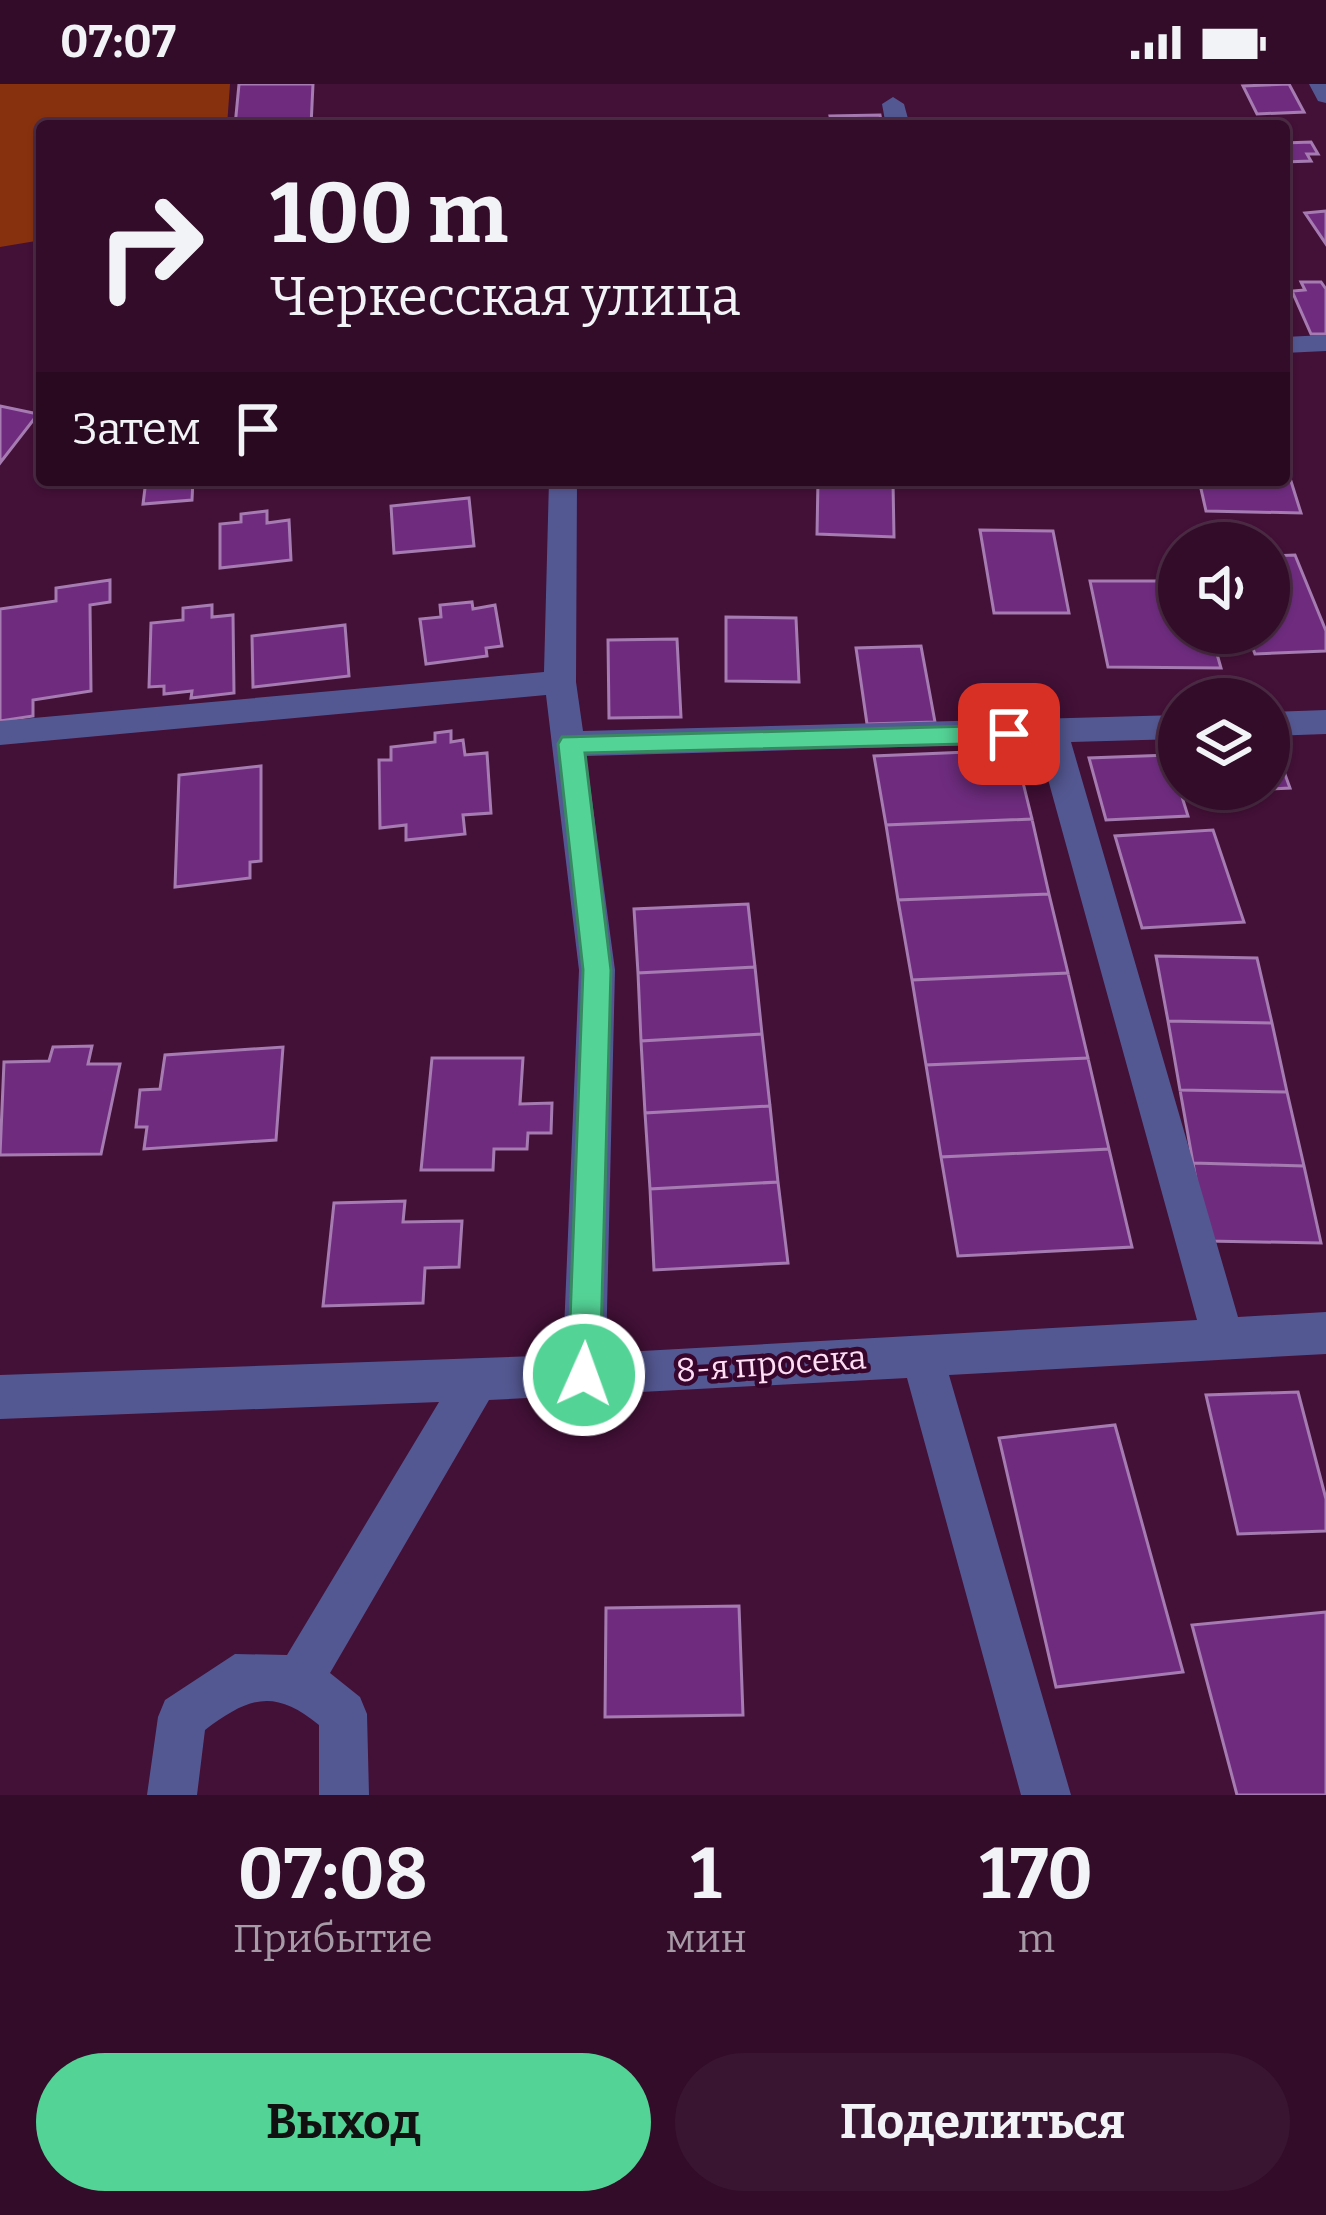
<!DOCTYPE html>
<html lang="ru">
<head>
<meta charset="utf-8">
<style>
  :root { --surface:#320c29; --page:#3a1531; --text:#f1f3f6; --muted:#a89ba8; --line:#4d2c46; --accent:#54d396 }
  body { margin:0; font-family:Bitter,serif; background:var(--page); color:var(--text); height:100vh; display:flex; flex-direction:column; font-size:45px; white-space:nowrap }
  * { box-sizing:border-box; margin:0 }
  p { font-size:39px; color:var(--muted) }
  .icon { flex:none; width:66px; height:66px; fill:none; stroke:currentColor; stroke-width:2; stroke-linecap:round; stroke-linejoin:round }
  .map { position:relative; height:1711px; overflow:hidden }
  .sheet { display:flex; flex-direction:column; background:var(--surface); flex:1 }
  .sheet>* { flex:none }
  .top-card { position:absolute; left:36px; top:36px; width:1254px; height:366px; border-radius:12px; box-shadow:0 3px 9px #0004,0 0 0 3px var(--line); background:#320c29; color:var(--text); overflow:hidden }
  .tools { position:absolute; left:1158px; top:438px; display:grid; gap:24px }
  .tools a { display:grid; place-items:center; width:132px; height:132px; border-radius:50%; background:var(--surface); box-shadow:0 3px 9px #0004,0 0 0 3px var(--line); font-size:60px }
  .pin { position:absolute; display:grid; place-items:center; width:102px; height:102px; color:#fff; margin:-51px; border-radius:24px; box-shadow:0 6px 18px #0006 }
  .me { position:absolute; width:132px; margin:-66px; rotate:2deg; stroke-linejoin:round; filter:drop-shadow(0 0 9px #0008) }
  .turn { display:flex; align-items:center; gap:42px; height:252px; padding:0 36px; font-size:54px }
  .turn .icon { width:156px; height:156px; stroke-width:2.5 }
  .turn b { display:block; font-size:84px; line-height:102px }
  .then { display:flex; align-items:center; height:114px; padding:0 36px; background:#0003; gap:24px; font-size:45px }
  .eta { display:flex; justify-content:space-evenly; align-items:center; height:204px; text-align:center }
  .eta b { font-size:72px; font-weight:700; line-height:84px }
  .cta { display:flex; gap:24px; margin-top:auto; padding:24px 36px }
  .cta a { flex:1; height:138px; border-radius:72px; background:var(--accent); color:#111; font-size:48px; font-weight:700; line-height:138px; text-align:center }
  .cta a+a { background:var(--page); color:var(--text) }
  .status { display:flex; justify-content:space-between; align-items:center; height:84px; padding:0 60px; background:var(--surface); direction:ltr }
  .status svg { height:33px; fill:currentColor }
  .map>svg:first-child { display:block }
  .green { fill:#88310f }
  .building { fill:#6f2c7f; stroke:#a67bb1; stroke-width:3 }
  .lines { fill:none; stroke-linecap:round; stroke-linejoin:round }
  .minor { fill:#545892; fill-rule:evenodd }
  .route { fill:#54d396; stroke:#378962; stroke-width:3 }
  .labels { text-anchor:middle; stroke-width:9; stroke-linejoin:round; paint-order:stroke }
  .street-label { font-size:33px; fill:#feddf3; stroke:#38052d }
</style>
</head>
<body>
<div class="status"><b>07:07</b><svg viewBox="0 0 49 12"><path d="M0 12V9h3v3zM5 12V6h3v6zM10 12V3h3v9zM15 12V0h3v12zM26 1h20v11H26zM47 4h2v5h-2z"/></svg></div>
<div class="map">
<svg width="1326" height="1711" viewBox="0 0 1326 1711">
  <rect width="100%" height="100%" fill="#431037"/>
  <path class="green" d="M0,0H230L227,42H42V156L0,163Z"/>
  <path class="building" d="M239,0H313L311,42H235Z
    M1289,0L1304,28L1257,30L1243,2Z
    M880,31L882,42H832L830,32Z
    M1311,58L1318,70H1307L1311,77L1284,78V59Z
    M1326,127V160L1305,129Z
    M1301,198H1321L1326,205V250H1311L1292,207L1305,206Z
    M0,322L38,330L0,379Z
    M1284,375L1301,429L1206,427L1199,396H1284Z
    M146,396H193L192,416L143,420Z
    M818,396L893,398L894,453L817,450Z
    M469,414L474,462L394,469L391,422Z
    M267,427V439L289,436L291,476L220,484V440L241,438V430Z
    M980,446L1053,447L1069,529H994Z
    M1295,471L1326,547V567L1255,570L1247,549H1269V472Z
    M110,496V518L90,521L91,607L33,616V632L0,637V525L56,517V504Z
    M1090,497H1179V549H1211L1221,584L1108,583Z
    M472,518L473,525L495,521L502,562L486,564L487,572L426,580L420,535L441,533L440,521Z
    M212,521V533L233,531L234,609L191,614L192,607L164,610V602L149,603L151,539L183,536V524Z
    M726,533L796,534L799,598L726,597Z
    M345,541L349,592L253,603L252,552Z
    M677,555L681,633L609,634L608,556Z
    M921,562L935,638L867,640L856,564Z
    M451,647V658L463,656L465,671L487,669L491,729L463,731L465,750L406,756V741L380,744L379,676H391V663L435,658V649Z
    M1269,663H1275L1290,704L1269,705Z
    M1015,666L1032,735L886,741L874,672Z
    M1169,671L1188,732L1106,736L1089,674Z
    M261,682V777L250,778V794L175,803L179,691Z
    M1032,735L1049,810L898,816L886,741Z
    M1213,746L1244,838L1142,844L1115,752Z
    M1049,810L1068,889L912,896L898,816Z
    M748,820L755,883L638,889L634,825Z
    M1156,872L1257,874L1272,939L1168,937Z
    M755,883L762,950L641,957L638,889Z
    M1068,889L1088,974L926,981L912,896Z
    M1168,937L1272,939L1287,1008L1180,1006Z
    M762,950L770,1022L645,1029L641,957Z
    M92,962L88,980H120L101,1070L0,1071L4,978L49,977L53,963Z
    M283,963L276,1056L144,1065L147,1043H136L140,1006L160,1005L165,971Z
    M432,974H523L520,1020L552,1019L551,1049H528L527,1065H494L493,1086H421Z
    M1088,974L1109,1065L941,1073L926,981Z
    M1180,1006L1287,1008L1304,1082L1193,1079Z
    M770,1022L778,1098L650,1105L645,1029Z
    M1109,1065L1132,1163L958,1172L941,1073Z
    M1193,1079L1304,1082L1321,1159L1207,1157Z
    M778,1098L788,1179L654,1186L650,1105Z
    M405,1117L403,1138L462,1137L459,1183L425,1184L423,1219L323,1222L334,1119Z
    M1298,1308L1326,1415V1447L1238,1450L1206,1311Z
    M1115,1341L1183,1588L1056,1603L999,1354Z
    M739,1522L743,1631L605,1633L606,1524Z
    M1326,1528V1711H1237L1192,1541Z"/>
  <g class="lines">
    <path class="minor" d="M1309,0H1326V19L1318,17Z
      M893,13L904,20L910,42H886L882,20Z
      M1326,251V267L1284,269V253Z
      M549,396H577L576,598L583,647L1179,631V655L1071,658L1238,1233L1326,1228V1270L949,1291L1071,1711H1021L907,1294L489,1316L330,1589L360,1613L367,1630L369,1711H319V1641C274,1604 249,1613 205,1646L197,1711H147L158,1633L165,1616L235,1570L287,1571L439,1318L0,1335V1291L563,1271L579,886L546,611L0,661V637L544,588ZM1038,659L1197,1236L606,1269L615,886L586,672Z
      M1326,626V650L1269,652V628Z"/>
  </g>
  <path class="route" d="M1009,641L1021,650L1009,659L585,669L611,886L600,1291L595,1303L584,1307L572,1303L568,1291L583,886L558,660L562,653Z"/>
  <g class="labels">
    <g class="street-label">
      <text transform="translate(771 1279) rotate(-4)" y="12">8-я просека</text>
    </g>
  </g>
</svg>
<div class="tools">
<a><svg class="icon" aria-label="sound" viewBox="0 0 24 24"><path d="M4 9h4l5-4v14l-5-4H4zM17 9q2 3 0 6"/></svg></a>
<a><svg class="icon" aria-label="layers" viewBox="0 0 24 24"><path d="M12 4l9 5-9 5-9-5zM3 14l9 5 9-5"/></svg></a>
</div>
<div class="pin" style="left:1009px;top:650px;background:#d93025"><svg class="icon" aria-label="arrive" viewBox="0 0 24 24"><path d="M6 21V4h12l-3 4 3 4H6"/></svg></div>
<svg class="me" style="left:584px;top:1291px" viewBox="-20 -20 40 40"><circle r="17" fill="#54d396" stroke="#fff" stroke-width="3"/><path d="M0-11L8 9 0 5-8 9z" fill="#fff"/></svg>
<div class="top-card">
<div class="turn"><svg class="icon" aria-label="right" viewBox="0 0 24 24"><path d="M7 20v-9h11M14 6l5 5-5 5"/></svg><div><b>100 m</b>Черкесская улица</div></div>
<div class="then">Затем<svg class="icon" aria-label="arrive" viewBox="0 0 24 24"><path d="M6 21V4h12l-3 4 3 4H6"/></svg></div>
</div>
</div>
<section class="sheet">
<div class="eta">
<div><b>07:08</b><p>Прибытие</p></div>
<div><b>1</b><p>мин</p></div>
<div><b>170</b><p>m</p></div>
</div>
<div class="cta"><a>Выход</a><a>Поделиться</a></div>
</section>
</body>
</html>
